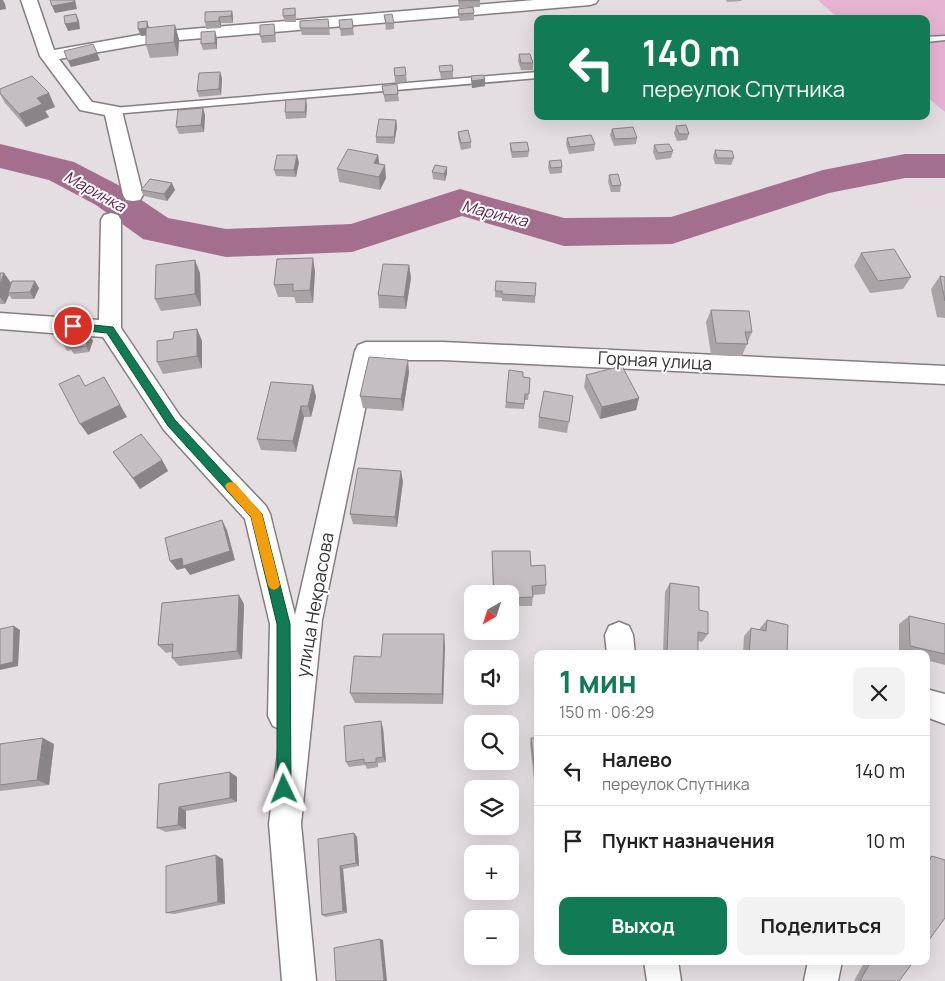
<!DOCTYPE html>
<html lang="ru">
<head>
<meta charset="utf-8">
<style>
  :root { --surface:#fff; --page:#f2f2f2; --text:#222; --muted:#767676; --line:#e0e0e0; --accent:#117b55 }
  body { margin:0; font-family:Manrope,sans-serif; background:var(--page); color:var(--text); height:100vh; display:flex; flex-direction:column; font-size:19px; white-space:nowrap }
  * { box-sizing:border-box; margin:0 }
  p { font-size:16px; color:var(--muted) }
  .icon { flex:none; width:28px; height:28px; fill:none; stroke:currentColor; stroke-width:2; stroke-linecap:round; stroke-linejoin:round }
  .map { position:relative; flex:1; overflow:hidden }
  .side { position:absolute; left:534px; top:650px; width:396px; height:315px; display:flex; flex-direction:column; background:var(--surface); border-radius:10px; box-shadow:0 5px 20px #0002 }
  .side>* { flex:none }
  .guide { position:absolute; left:534px; top:15px; width:396px; height:105px; border-radius:10px; box-shadow:0 5px 20px #0002; background:#117b55; color:#fff; overflow:hidden }
  .needle { width:32px; rotate:219deg }
  .tools { position:absolute; left:464px; top:585px; display:grid; gap:10px }
  .tools a { display:grid; place-items:center; width:55px; height:55px; border-radius:10px; background:var(--surface); box-shadow:0 5px 20px #0002; font-size:25px }
  .pin { position:absolute; display:grid; place-items:center; width:42px; height:42px; color:#fff; margin:-21px; border:2px solid #fff; border-radius:50%; box-shadow:0 1px 5px #0007 }
  .me { position:absolute; width:55px; margin:-28px; rotate:358deg; stroke-linejoin:round; filter:drop-shadow(0 0 4px #0008) }
  .turn { display:flex; align-items:center; gap:18px; height:105px; padding:0 25px; font-size:22px }
  .turn .icon { width:65px; height:65px; stroke-width:2.5 }
  .turn b { display:block; font-size:35px; line-height:42px }
  .round { display:grid; place-items:center; flex:none; width:52px; height:52px; border-radius:10px; background:var(--page) }
  .summary { display:flex; align-items:center; justify-content:space-between; height:85px; padding:0 25px }
  h1 { font-size:30px; font-weight:700; line-height:38px; color:var(--accent) }
  .action { display:flex; gap:10px; margin-top:auto; padding:10px 25px }
  .action a { flex:1; height:58px; border-radius:10px; background:var(--accent); color:#fff; font-size:20px; font-weight:700; line-height:58px; text-align:center }
  .action a+a { background:var(--page); color:var(--text) }
  ul { padding:0; list-style:none }
  li { display:flex; align-items:center; gap:15px; height:70px; padding:0 25px; border-top:1px solid var(--line) }
  li div { flex:1 }
  li b { display:block; font-size:19px }
  li em { font-style:normal }
  .map>svg:first-child { display:block }
  .green { fill:#e7b3d2 }
  .lines { fill:none; stroke-linecap:round; stroke-linejoin:round }
  .river { fill:#a46e8f; fill-rule:evenodd }
  .lane-casing { stroke:#847e81; stroke-width:3 }
  .street-casing { stroke:#847e81; stroke-width:3 }
  .lane { fill:#fff; fill-rule:evenodd }
  .street { fill:#fff; fill-rule:evenodd }
  .wall { fill:#a9a3a6 }
  .shaded-wall { fill:#898487 }
  .building { fill:#c4bdc1; stroke:#898487 }
  .route { fill:#117b55; stroke:#0b5037 }
  .slow { fill:#f59e0b }
  .labels { text-anchor:middle; stroke-width:4; stroke-linejoin:round; paint-order:stroke }
  .far-water-label { font-size:16px; font-style:italic; fill:#621f4d; stroke:#fff }
  .street-label { font-size:18px; fill:#363334; stroke:#fff }
</style>
</head>
<body>
<div class="map">
<svg width="945" height="981" viewBox="0 0 945 981">
  <rect width="100%" height="100%" fill="#e4dde1"/>
  <path class="green" d="M818,0H945V112L926,96V19H839Z"/>
  <g class="lines">
    <path class="river" d="M0,144L74,162L122,187L168,218L226,229L351,224L460,189L564,218L671,217L823,170L905,154H945V178H905L829,193L672,244L564,246L462,216L352,252L226,257L143,239L96,205L49,180L0,168Z"/>
    <g class="lane-casing">
      <path id="lane" d="M945,36V40L926,42V37Z
        M538,72V78L113,114L109,111L113,108Z"/>
    </g>
    <g class="street-casing">
      <path id="street" d="M21,0H37L54,50L156,32L534,0H598L596,3L590,5L156,42L59,59L92,102L119,107L122,111L143,195L140,200L133,201L126,200L123,195L105,115L80,110L40,56Z
        M111,213L118,215L121,220V328L180,416L266,506L270,514L295,615L355,351L358,345L366,342H443L945,366V384L443,360H375L322,620L301,824L316,981H282L269,824L281,730L273,726L268,716L270,624L245,519L164,430L103,337L0,329V313L99,320L101,220L104,215Z
        M619,622L629,626L633,635L635,654H607L605,635L609,626Z
        M926,689L945,694V724L926,717Z
        M644,961H678L681,981H647Z
        M808,961H842L838,981H804Z"/>
    </g>
    <use href="#lane" class="lane"/>
    <use href="#street" class="street"/>
  </g>
  <path class="wall" d="M458,0H480V7L459,8Z
    M726,0H742L741,1L727,2Z
    M295,8L296,15V22H285L283,16Z
    M458,9L474,13V20L460,21L458,15Z
    M232,11L233,17V23H221V28L206,29L205,22Z
    M384,15L394,23V29L386,30Z
    M328,19L330,35H302L300,28Z
    M352,19L354,35L341,36L339,20Z
    M147,21L149,28L179,39L178,56L150,58L146,45V35L141,36Z
    M275,30L276,42L262,43L260,36Z
    M217,38V49L203,50L201,44Z
    M519,54L533,63V70H521L518,61Z
    M439,66L453,71V78L441,79Z
    M405,67L407,82L395,83L394,68Z
    M471,76L485,79V86L472,88L471,83Z
    M222,78L221,95L199,97L197,91Z
    M382,86L398,94L399,101L385,102Z
    M0,89L55,107L45,111L49,117L26,127L5,103L0,94Z
    M307,106L306,118L286,119L285,112Z
    M205,115L204,132L179,134L176,127Z
    M396,120L397,127L394,144L376,143V137Z
    M676,126L689,134L687,140L677,141L674,133Z
    M612,129L637,138L636,144L614,146L610,135Z
    M458,132L471,142V148L461,150L458,138Z
    M567,138L595,144L594,151L569,154L566,144Z
    M510,143L529,151L528,157L512,158L510,149Z
    M654,145L673,151L671,158L656,160L653,152Z
    M715,150L734,158L731,165L715,164L713,157Z
    M378,155L379,164L386,178L380,190L339,182L337,169Z
    M549,161L562,167V173L550,174L548,168Z
    M299,162L296,177L276,176L274,170Z
    M447,167V173L445,181L433,179L432,172Z
    M609,175L621,185L620,192H611L608,182Z
    M141,190H175L167,201L144,196Z
    M861,253L911,277L903,289L870,293L854,266Z
    M409,265L411,278L406,309L379,308L378,295Z
    M315,271L313,303H296L294,297H278L274,285Z
    M0,273H4L11,283L39,288L34,299H12L9,295L5,304H0Z
    M200,273L201,306L161,311L155,299Z
    M940,276L945,277V318L937,317L931,289Z
    M496,281L536,283L535,303L502,301V298L495,297Z
    M711,310L752,332L742,356L711,355L706,322Z
    M197,329L202,341V368L163,374L157,362Z
    M89,335L93,341L89,352L74,354L71,350L67,351L63,344Z
    M409,372L403,411L363,408L360,396Z
    M586,375L639,398L636,410L600,419L584,387Z
    M523,377L530,378L528,400H525L524,409L505,408L506,402Z
    M313,385L316,397L311,417H304L296,452L261,450L257,439Z
    M573,396L567,433L538,428L539,417Z
    M113,452L162,460L168,471L140,489Z
    M403,481L397,527L353,524L350,514Z
    M492,551L531,566L546,585L545,594L533,595L532,606H510V594H493L492,561Z
    M670,583L699,610L708,634L702,642L698,641V654H663L665,592Z
    M244,604L242,659L179,666L172,658V652L166,653L158,645Z
    M909,616L945,624V665L926,660V654H899V624Z
    M767,620L787,654H743L744,636L751,628L759,630L760,628Z
    M445,646L443,704L355,703L350,693L381,657Z
    M383,728L386,762L378,763V767L367,769L365,765L349,767L346,762Z
    M531,738H538V817L530,744Z
    M0,744H54L49,785L0,791Z
    M237,777V802L186,811V829L166,832L157,828L159,784Z
    M354,833L357,837L359,866L343,869L347,913L326,917L322,915L318,839Z
    M932,856L926,944V858Z
    M223,859L225,904L174,914L166,913Z
    M865,961H914L899,981H854Z"/>
  <path class="shaded-wall" d="M0,0H3L5,4L6,9L0,10Z
    M75,0L77,9L55,13L52,6Z
    M232,11L233,17V23L231,16Z
    M76,14L79,21L80,29L68,31L65,24Z
    M219,17L221,23V28L219,21Z
    M147,21L149,28V35L141,36L138,29Z
    M175,25L179,39L178,56L174,42Z
    M215,31L217,38V49L215,43Z
    M97,53L100,60L71,67L68,61Z
    M220,72L222,78L221,95L219,89Z
    M485,79V86L472,88V81Z
    M49,93L55,107L45,111L49,117L26,127L19,114L37,98Z
    M306,99L307,106L306,118L305,112Z
    M203,108L205,115L204,132L201,125Z
    M396,120L397,127L394,144V137Z
    M297,155L299,162L296,177L294,170Z
    M378,155L380,168L374,163Z
    M385,165L386,178L380,190L379,177Z
    M447,167V173L445,181L444,174Z
    M172,183L175,190L167,201L164,194Z
    M313,258L315,271L313,303L310,290Z
    M195,260L200,273L201,306L195,294Z
    M409,265L411,278L406,309L404,297Z
    M4,273L13,286L8,293L9,295L5,304L0,297V284Z
    M35,281L39,288L34,299L30,292Z
    M197,329L202,341V368L197,356Z
    M89,335L93,341L89,352L86,346Z
    M408,360L409,372L403,411L401,399Z
    M104,377L127,417L88,435L80,424Z
    M313,385L316,397L311,417L308,406Z
    M639,398L636,410L600,419L602,407Z
    M301,406L304,417L296,452L293,441Z
    M162,460L168,471L140,489L133,478Z
    M401,471L403,481L397,527L395,517Z
    M222,520L227,530L235,560L190,575L185,568L177,570L170,561Z
    M239,595L244,604L242,659L237,651Z
    M14,626L20,630L18,666L0,670V665Z
    M444,634L445,646L443,704L442,694Z
    M381,721L383,728L386,762L383,757Z
    M43,738L54,744L49,785L37,780Z
    M230,772L237,777V802L230,798Z
    M179,807L186,811V829L178,825Z
    M354,833L357,837L359,866L356,863Z
    M216,855L223,859L225,904L218,902Z
    M340,866L343,869L347,913L343,911Z
    M380,939L383,940L387,981H384Z"/>
  <path class="building" d="M50,0H74V2L52,6Z
    M459,0H480L459,1Z
    M473,7L474,13L459,14L458,9Z
    M295,8V15L283,16V9Z
    M232,11L231,16L219,17V21L205,22V12Z
    M76,14L78,22L65,24L64,16Z
    M392,14L394,23H386L384,15Z
    M328,19L329,28H300V21Z
    M352,19L353,28L340,29L339,20Z
    M147,21V28L138,29V22Z
    M274,24L275,35L260,36V25Z
    M175,25L174,42L146,45V28Z
    M215,31V43L201,44V32Z
    M93,44L97,53L68,61L64,51Z
    M519,54H530L533,63H521Z
    M452,65L453,71L440,72L439,66Z
    M405,67L406,75L395,76L394,68Z
    M220,72L219,89L197,91L199,73Z
    M483,75L485,79L472,81L471,76Z
    M32,76L49,93L37,98L42,104L19,114L0,93V89Z
    M397,84L398,94L384,95L382,86Z
    M306,99L305,112H285L286,100Z
    M203,108L201,125L176,127L178,110Z
    M379,119L396,120L394,137H376Z
    M686,125L689,134H679L676,126Z
    M633,127L637,138L615,139L612,129Z
    M468,130L471,142L461,143L458,132Z
    M591,135L595,144L570,147L567,138Z
    M527,142L529,151L512,152L510,143Z
    M669,144L673,151L658,153L654,145Z
    M348,149L378,155L374,163L385,165L379,177L337,169Z
    M715,150L732,151L734,158H717Z
    M277,155H297L294,170H274Z
    M561,160L562,167L551,168L549,161Z
    M435,165L447,167L444,174L432,172Z
    M618,174L621,185L612,186L609,175Z
    M150,179L172,183L164,194L141,190Z
    M894,249L911,277L878,281L861,253Z
    M313,258L310,290L293,291V284L274,285L277,259Z
    M195,260V294L155,299L156,265Z
    M383,264L409,265L404,297L378,295Z
    M0,273H4L0,284Z
    M940,276L945,277V301Z
    M12,281H35L30,292L8,293Z
    M496,281L536,283L535,296L502,294V291H495Z
    M711,310L749,311L752,332H745L748,344L716,343Z
    M197,329V356L157,362V341L173,339L174,332Z
    M66,335H89L86,346L70,348L71,344H63Z
    M369,357L408,360L401,399L360,396Z
    M622,366L639,398L602,407L586,375Z
    M509,370L523,372V377L530,378L529,394H525L524,404L506,402Z
    M79,375L85,386L104,377L120,405L80,424L59,384Z
    M271,382L313,385L308,406H301L293,441L257,439Z
    M544,391L573,396L569,422L539,417Z
    M141,434L162,460L133,478L113,452Z
    M358,468L401,471L395,517L350,514Z
    M222,520L230,551L183,566L182,558L170,561L165,538Z
    M492,551H530L531,566L545,565L546,585L532,586L533,597L510,598V594H494Z
    M670,583L699,587V610L708,612V634L698,632V654H678L667,652Z
    M239,595L237,651L172,658L173,644L158,645L162,603Z
    M909,616L945,624V654L910,646Z
    M767,620L788,625L787,654H749L751,628L766,631Z
    M14,626L13,662L0,665V629Z
    M383,634H444L442,694L350,693L354,656L381,657Z
    M381,721L383,757L376,758V762L364,763V759L346,762L344,726Z
    M43,738L37,780L0,785V744Z
    M531,738H538V796Z
    M230,772V798L179,807L178,825L157,828L159,784Z
    M354,833L356,863L340,866L343,911L322,915L318,839Z
    M216,855L218,902L166,913V866Z
    M932,856L945,860V918L926,944V866Z
    M380,939L384,981H336L334,948Z
    M871,961H914L899,981H860Z"/>
  <path class="route" d="M73,323L113,327L175,420L262,514L290,624L291,789L289,794L284,796L279,794L277,789V624L251,517L168,426L107,333L70,329V324Z"/>
  <path class="slow" d="M231,482L235,483L262,514L280,585L278,588L274,590L270,588L268,585L251,517L227,490L225,486L227,483Z"/>
  <g class="labels">
    <g class="far-water-label">
      <text transform="translate(95 191) rotate(29)" y="6">Маринка</text>
      <text transform="translate(495 213) rotate(14)" y="6">Маринка</text>
    </g>
    <g class="street-label">
      <text transform="translate(655 361) rotate(3)" y="6">Горная улица</text>
      <text transform="translate(315 605) rotate(-80)" y="6">улица Некрасова</text>
    </g>
  </g>
</svg>
<div class="tools">
<a><svg class="needle" viewBox="-14 -14 28 28"><path d="M0-13l5 13h-10z" fill="#e53935"/><path d="M0 13l5-13h-10z" fill="#767676"/></svg></a>
<a><svg class="icon" aria-label="sound" viewBox="0 0 24 24"><path d="M4 9h4l5-4v14l-5-4H4zM17 9q2 3 0 6"/></svg></a>
<a><svg class="icon" aria-label="search" viewBox="0 0 24 24"><circle cx="10" cy="10" r="6"/><path d="M15 15l6 6"/></svg></a>
<a><svg class="icon" aria-label="layers" viewBox="0 0 24 24"><path d="M12 4l9 5-9 5-9-5zM3 14l9 5 9-5"/></svg></a>
<a>+</a>
<a>−</a>
</div>
<div class="pin" style="left:73px;top:326px;background:#d93025"><svg class="icon" aria-label="arrive" viewBox="0 0 24 24"><path d="M6 21V4h12l-3 4 3 4H6"/></svg></div>
<svg class="me" style="left:284px;top:789px" viewBox="-20 -20 40 40"><path d="M0-17L14 15 0 8-14 15z" fill="#117b55" stroke="#fff" stroke-width="4"/></svg>
<div class="guide">
<div class="turn"><svg class="icon" aria-label="left" viewBox="0 0 24 24"><path d="M17 20v-9H6M10 6l-5 5 5 5"/></svg><div><b>140 m</b>переулок Спутника</div></div>
</div>
<section class="side">
<div class="summary"><div><h1>1 мин</h1><p>150 m · 06:29</p></div><a class="round"><svg class="icon" aria-label="close" viewBox="0 0 24 24"><path d="M6 6l12 12M18 6L6 18"/></svg></a></div>
<ul>
<li><svg class="icon" aria-label="left" viewBox="0 0 24 24"><path d="M17 20v-9H6M10 6l-5 5 5 5"/></svg><div><b>Налево</b><p>переулок Спутника</p></div><em>140 m</em></li>
<li><svg class="icon" aria-label="arrive" viewBox="0 0 24 24"><path d="M6 21V4h12l-3 4 3 4H6"/></svg><div><b>Пункт назначения</b></div><em>10 m</em></li>
</ul>
<div class="action"><a>Выход</a><a>Поделиться</a></div>
</section>
</div>
</body>
</html>
